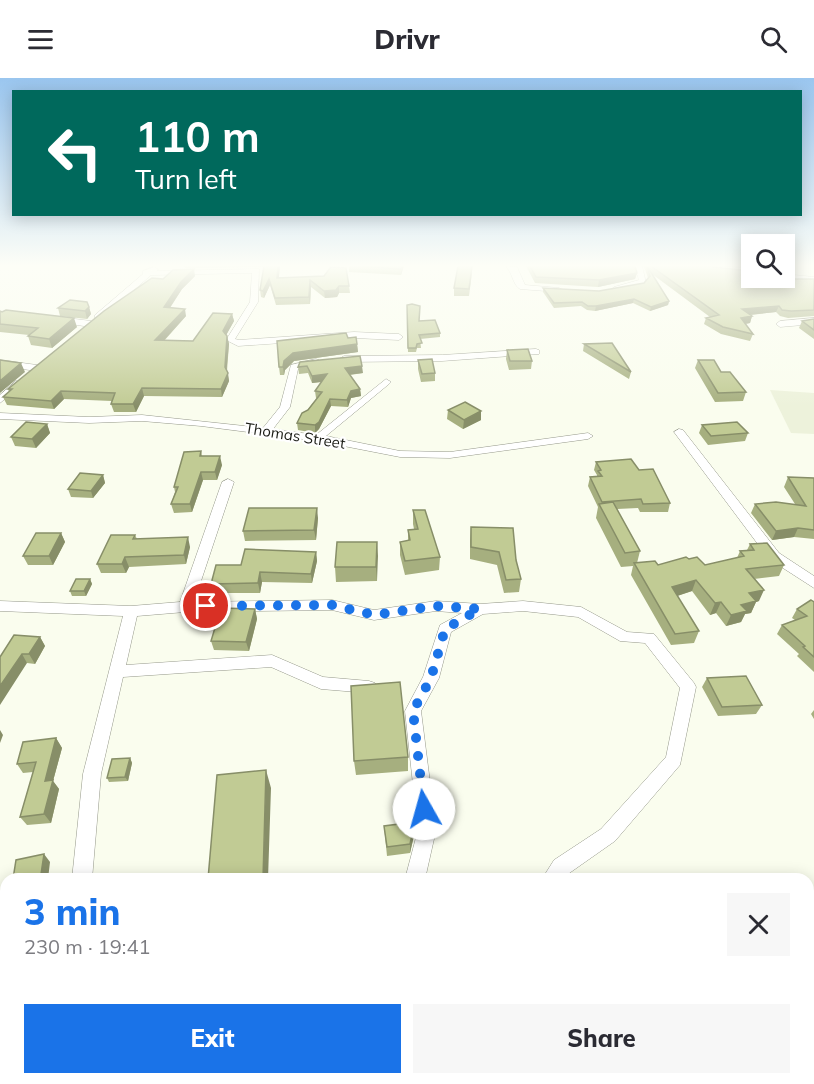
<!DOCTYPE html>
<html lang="en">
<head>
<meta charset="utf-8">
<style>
  :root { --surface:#fff; --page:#f7f7f7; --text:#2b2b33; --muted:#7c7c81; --accent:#1a73e8 }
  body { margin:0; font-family:Mulish,sans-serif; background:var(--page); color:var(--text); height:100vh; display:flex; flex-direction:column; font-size:22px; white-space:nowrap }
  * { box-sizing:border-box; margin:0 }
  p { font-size:20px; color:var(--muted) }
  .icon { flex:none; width:33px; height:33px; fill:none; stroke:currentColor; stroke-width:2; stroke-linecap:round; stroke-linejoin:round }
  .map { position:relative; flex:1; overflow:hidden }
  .sheet { position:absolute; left:0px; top:795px; width:814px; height:212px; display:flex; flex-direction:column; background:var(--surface); border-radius:18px 18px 0 0; box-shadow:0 3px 15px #0003 }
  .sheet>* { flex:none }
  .banner { position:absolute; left:12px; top:12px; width:790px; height:126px; border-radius:0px; box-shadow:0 3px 15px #0003; background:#00695c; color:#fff; overflow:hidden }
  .controls { position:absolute; left:741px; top:156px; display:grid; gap:12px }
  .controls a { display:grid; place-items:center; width:54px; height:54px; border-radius:0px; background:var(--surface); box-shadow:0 3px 15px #0003; font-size:30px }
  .pin { position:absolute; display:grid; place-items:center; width:51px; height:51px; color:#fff; margin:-26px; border:3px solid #fff; border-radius:50%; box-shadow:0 2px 6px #0007 }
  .me { position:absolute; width:66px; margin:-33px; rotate:353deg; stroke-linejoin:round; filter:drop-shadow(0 0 4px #0008) }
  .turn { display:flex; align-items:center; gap:21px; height:126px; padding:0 24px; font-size:27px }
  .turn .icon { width:78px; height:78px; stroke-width:2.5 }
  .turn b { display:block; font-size:42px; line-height:51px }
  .round { display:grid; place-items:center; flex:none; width:63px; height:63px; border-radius:0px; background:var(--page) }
  .overview { display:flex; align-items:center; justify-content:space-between; height:102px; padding:0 24px }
  h1 { font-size:36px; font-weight:800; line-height:45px; color:var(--accent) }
  .cta { display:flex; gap:12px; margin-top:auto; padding:12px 24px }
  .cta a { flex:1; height:69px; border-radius:0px; background:var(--accent); color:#fff; font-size:24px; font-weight:800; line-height:69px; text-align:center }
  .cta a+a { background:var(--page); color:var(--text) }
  header { display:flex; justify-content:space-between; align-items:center; height:78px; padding:0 24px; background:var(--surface); font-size:27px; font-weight:800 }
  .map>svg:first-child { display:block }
  .built { fill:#edf2db }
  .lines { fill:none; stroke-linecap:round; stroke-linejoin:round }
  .minor-casing { stroke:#95988a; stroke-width:1 }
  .minor { fill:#fff; fill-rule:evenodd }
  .wall { fill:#a6af7f }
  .shaded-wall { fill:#878e68 }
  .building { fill:#c1cb94; stroke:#878e68; stroke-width:1.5 }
  .route { stroke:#1a73e8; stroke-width:10; stroke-dasharray:0 18 }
  .labels { text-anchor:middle; stroke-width:4.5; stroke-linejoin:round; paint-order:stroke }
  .far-street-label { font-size:15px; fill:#1b1c16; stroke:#fff }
</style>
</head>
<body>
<header><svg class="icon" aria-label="menu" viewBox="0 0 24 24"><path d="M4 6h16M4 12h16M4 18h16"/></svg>Drivr<svg class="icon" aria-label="search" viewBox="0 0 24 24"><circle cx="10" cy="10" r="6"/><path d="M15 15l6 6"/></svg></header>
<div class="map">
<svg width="814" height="1006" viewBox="0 0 814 1006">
  <rect width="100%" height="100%" fill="#fafdee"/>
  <path class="built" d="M770,312L814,315V356L791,355Z"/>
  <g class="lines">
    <g class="minor-casing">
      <path id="minor" d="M505,188L517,189L525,207L559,210L563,212L559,214L520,211C512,206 513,194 505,188Z
        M634,188H642L646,205L614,213V209L639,202Z
        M154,189L158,191L157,193L259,191L258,224L235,261L239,262L354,254L399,256L403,259L399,262L354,260L238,268L226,262L250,224L252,195L151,197L101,241H95V237L143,196V193Z
        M784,196L814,199V203L781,200H784Z
        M59,239L91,243L95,246L91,249L56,244L55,242Z
        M814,240V246L780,249L776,246L780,243Z
        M536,271L539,272V276L442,283L344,284L339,281L344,278L442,277Z
        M316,281L319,282V286L298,291L290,329L273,351L316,357L386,301L391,304L389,306L326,358L400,373L450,374L588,355L593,358L588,361L450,380L400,379L318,363L201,348L142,343L89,345L0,341V335L89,339L142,337L263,350L280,329L291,287Z
        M0,282L37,287L42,290L37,293L0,288Z
        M16,303L24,305L0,325V317Z
        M679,351L683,352L779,475L814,498V510L769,481L674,354Z
        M228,401L234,404L194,524L332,522L374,532L436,523L480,526L523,523L581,529L627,554L654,556L694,605L696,609L680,687L615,763L568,796L564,801H542L554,782L601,751L666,679L680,610L645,565L620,563L578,539L523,533L483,536L451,554L439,600L421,633L436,752L425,801H405L418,752L405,633L423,599L440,547L462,535L436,533L374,542L332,532L185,534L137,538L126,587L272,577L323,599L369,603L375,605L377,609L375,613L369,615L321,611L271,589L123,599L101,696L92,801H72L83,696L123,538L0,533V523L131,528L180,524L222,404Z
        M98,1000H131L134,1006H100Z
        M217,1000H265L263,1006H214Z
        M290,1000H313L315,1006H291Z"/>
    </g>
    <use href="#minor" class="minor"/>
  </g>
  <path class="wall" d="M184,188H280L279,199L349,208L350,215H339L337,219L325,220L311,209L310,226L276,227L270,207L264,220L261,219L260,212L264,189L185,190Z
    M349,188H404L401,197L349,194Z
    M526,188H635L637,195L635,201L598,209L535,205Z
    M644,188H713V189L793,201H814V238L788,240L780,238L776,234L750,237L752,238L750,245L745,246L753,256L750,263L721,256L704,246L706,240L710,239L652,196L669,223L668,227L650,233L633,225L595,233L587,232L581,228L554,230L543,214V210L599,213L644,205L648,200Z
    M718,188H752V191Z
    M472,195L469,218H454V210Z
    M195,198L182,211L170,230L186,238L164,263H193L232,236L234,243L226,257L227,258L229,266L227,293L229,303L222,319L144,318L136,334H114L111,326L112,323L64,321L54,331L7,327L3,319L9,314L8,311L163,201Z
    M407,227L419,243L440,255V259L420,261L421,270H417L416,274H408Z
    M89,229L91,236L87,241L60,238L58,230Z
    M0,233L2,234L77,249L52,270L31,267L28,258L29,257L0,254Z
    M814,241V261L799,250L802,243Z
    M348,260L357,266L358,274L294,283L285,292L284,297H280L279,289Z
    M584,266L631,294L629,301L583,273Z
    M507,272L532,283L531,291L509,292L506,281Z
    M418,282L435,295V303L421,304L418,291Z
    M698,282L721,294L746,314L743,323L715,324L695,290Z
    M300,284L363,295L350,297L360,311L361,318L351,320L348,329L331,328L319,351L315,355L298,352L297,345L317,320H316L315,313L322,304L312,305L308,295L299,296L298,289Z
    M448,332L481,342L463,351L447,341Z
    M47,346L50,355L36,370L15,368L11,359Z
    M702,347L748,355L745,363L708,367L699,355Z
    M201,373L202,378L222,387L217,402H203L192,434L174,435L171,426L175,414L174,409Z
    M596,384L639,392L670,425L668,434H640L638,430L617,431L640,473L637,485L658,487L689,481L705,487L737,480L740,473L747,472L750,466L784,487L779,498L754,501L759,523L756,524L751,535L745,536L741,544L726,548L716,535L710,537L692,513L677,518L699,553L694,565L671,567L631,497L633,488L621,489L596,440L598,429L588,408L590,399H597V397L594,392Z
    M103,397L105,405L93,420L71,419L68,411Z
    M788,399L814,400V461L794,459L772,462L751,435L755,426H795L784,409Z
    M413,432L440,479L439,492L405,497L400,477V464L408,463V452L414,451L413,446Z
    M318,440L316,462L245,463L243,453Z
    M471,449L516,482L521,501L519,514L504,515L497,487L470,481V462Z
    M61,455L65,464L53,487H28L23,478Z
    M135,457L137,461L190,469L186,486L129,489L126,495H101L97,486Z
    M377,464V503L336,504L335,489Z
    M316,474L317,483L312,505L262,504L260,515H214L211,506L241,487Z
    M90,501L92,506L86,518H72L70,513Z
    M814,524V594L797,578L799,576L777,556L782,547L795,542L792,540L797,531Z
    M255,531L257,541L249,573L214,572L211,563Z
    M40,559L45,568L35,586L27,585L0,579Z
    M707,600L762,627L756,636L718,638L702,609Z
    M814,632V641L811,636Z
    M56,660L62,670L53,703L59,711L51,745L27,747L20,739L33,694L23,695L17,686Z
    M408,679V693L356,697L354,683Z
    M130,680L132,685L128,703L109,704L107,700Z
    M384,748L415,753L410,775L387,778Z"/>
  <path class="shaded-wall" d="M278,188H280L278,206L277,200Z
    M402,188H404L401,197V191Z
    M194,191L195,198L182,211L165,237L164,229L181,204Z
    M637,195L635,201L598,209L599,202Z
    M269,201L270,207L264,220L263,213Z
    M310,202L311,209L310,226L309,219Z
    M339,208V215L337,219L325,220L324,213Z
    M634,221L633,225L595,233L596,228Z
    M669,223L668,227L650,233L651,229Z
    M779,228L776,234L740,238L742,231Z
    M89,229L91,236L87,241L85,233Z
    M185,231L186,238L157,270L155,262Z
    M232,236L234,243L224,261L223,253Z
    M752,238L750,245L739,247L741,240Z
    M74,240L77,249L52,270L49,261Z
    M227,258L229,266L226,297L225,289Z
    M357,266L358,274L294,283L285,292L284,297L283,289L284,283L293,275Z
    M21,285L25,294L0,315V303Z
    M362,288L363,295L346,297L345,290Z
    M228,295L229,303L222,319L221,311Z
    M327,296L328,303L312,305V298Z
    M142,310L144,318L136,334L133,326Z
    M360,311L361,318L351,320L348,329L347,322L351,313Z
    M61,313L64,321L54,331L51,323Z
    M330,321L331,328L319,351L315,355V347Z
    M481,333V342L463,351L464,342Z
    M47,346L50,355L36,370L32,361Z
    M220,378L222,387L217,402L215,394Z
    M201,394L203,402L192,434L190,426Z
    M103,397L105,405L93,420L91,413Z
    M317,430L318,440L316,462L314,452Z
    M798,450L794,459L772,462L776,453Z
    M61,455L65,464L53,487L49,478Z
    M188,459L190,469L186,486L184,477Z
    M377,464L378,478L377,503L376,489Z
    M316,474L317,483L312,505L311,496Z
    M125,479L129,489L126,495L122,486Z
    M260,494L262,504L260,515L258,505Z
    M90,501L92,506L86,518L84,513Z
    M696,502L692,513L668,521L672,509Z
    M764,512L759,523L756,524L751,535L745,536L741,544L726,548L731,537L749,515Z
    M721,524L716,535L710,537L715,525Z
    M255,531L257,541L249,573L246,564Z
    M40,559L45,568L35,586L29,576Z
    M22,576L27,585L0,627V608Z
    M0,652L3,657L0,665Z
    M56,660L62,670L53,703L59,711L51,745L44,736L45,703Z
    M130,680L132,685L128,703L125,699Z
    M266,692L271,710L268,801H263Z
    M415,744V753L410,775V766Z
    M44,776L50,784L48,801H17Z"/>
  <path class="building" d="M264,188H278L277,200L324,198L331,189L346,190L349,208H339L336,212L324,213L310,202L309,219L275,220L269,201L263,213L260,212Z
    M360,188H402L401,191Z
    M458,188H472L469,211L454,210Z
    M530,188H635L637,195L599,202L536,199Z
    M647,188L669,223L651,229L634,221L596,228H588L582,224L554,225L543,210L599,213L644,205L650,198Z
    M651,188H713V189L752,193V200H784V196H790L793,201H814V232L791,233L782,232L779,228L742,231L752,238L741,240L753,256L723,249L706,240L719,237Z
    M194,191L181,204L164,229L185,231L155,262L193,263L213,235L232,236L223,253L227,258L225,289L228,295L221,311L142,310L133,326H111L115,315L61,313L51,323L3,319L12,311H8L104,233L152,200L163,201L173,192Z
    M70,222L87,224L89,229L85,233L58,230Z
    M412,226L420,228L419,243L435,242L440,255L419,257L422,265L417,266L416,270H408L407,227Z
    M6,232L74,240L49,261L28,258L38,250L0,246V233L2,234Z
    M814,241V252L802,243Z
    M346,255L348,260L356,259L357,266L293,275L284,283L283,289H279L277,263Z
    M612,265L631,294L584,266Z
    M528,271L532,283H510L507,272Z
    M360,278L362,288L345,290L360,311L351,313L347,322L330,321L319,344L315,347L297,345L302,335L308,332L322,314L315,313L327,296L312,298L307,288L298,289L300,284Z
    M432,281L435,295L422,296L418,282Z
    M0,282L21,285L0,303Z
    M698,282H714L721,294H730L746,314L718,315Z
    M465,324L481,333L464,342L448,332Z
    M26,344L47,346L32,361L11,359Z
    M737,344L748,355L711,358L702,347Z
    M201,373L200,378H220L215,394H201L190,426H171L178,409H174L184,374Z
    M631,381L639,392L653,391L670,425L643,426L641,421L602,424L590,399L602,398L598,393L601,392L596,384Z
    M80,395L103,397L91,413L68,411Z
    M788,399L814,400V452L798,450L776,453L755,426L776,424L806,428Z
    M613,424L640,473L625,475L599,426Z
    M249,430H317L314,452L243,453Z
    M413,432H425L440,479L405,483L400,464L410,462L408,452L418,451Z
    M471,449L513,450L516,482L521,501L506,502L499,474L471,469Z
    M36,455H61L49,478H23Z
    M111,457H135L133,461L188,459L184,477L125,479L122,486H97Z
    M337,464H377L376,489H335Z
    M767,465L784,487L746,491L764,512L749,515L756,523L741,527L747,533L731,537L721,524L715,525L696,502L672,509L699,553L675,556L634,485L655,483L658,487L686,479L689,481L697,479L705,487L744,478L740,473L754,472L750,466Z
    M245,471L316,474L311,496L260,494L258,505L211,506L216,487H241Z
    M76,501H90L84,513H70Z
    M811,522L814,524V579L803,569L805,568L782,547L807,538L797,531Z
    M221,530L255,531L246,564L211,563Z
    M14,557L40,559L29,576H22L0,608V579Z
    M746,598L762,627L722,629L707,600Z
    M400,604L408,679L354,683L351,608Z
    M56,660L45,703L53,702L44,736L20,739L36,684L17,686L23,664Z
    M130,680L125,699L107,700L112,681Z
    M266,692L263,801H208L217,697Z
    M415,744L410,766L387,769L384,748Z
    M44,776L41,796L17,801H13L16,782Z"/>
  <linearGradient id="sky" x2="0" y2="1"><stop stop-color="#9ac6ef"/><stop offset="0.57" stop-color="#fdfef7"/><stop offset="1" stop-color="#fdfef7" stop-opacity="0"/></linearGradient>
  <rect width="814" height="329" fill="url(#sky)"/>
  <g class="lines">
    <path class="route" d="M206,528L332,527L374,537L436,528L480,531L445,551L431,600L413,633L424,731"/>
  </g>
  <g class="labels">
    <g class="far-street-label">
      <text transform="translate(295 358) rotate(9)" y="5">Thomas Street</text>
    </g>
  </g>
</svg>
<div class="controls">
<a><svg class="icon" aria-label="search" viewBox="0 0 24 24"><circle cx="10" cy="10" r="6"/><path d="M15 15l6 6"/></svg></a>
</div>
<div class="pin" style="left:206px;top:528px;background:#d93025"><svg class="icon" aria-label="arrive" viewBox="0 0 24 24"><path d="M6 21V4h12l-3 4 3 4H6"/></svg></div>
<svg class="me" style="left:424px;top:731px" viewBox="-20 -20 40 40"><circle r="19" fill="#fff"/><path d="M0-13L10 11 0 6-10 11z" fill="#1a73e8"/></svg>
<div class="banner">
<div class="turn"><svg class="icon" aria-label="left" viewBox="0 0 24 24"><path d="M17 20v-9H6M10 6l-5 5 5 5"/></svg><div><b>110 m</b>Turn left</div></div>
</div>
<section class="sheet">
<div class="overview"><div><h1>3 min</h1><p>230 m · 19:41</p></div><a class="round"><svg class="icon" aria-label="close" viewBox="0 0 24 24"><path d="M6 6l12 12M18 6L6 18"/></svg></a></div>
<div class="cta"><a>Exit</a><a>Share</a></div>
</section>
</div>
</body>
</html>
